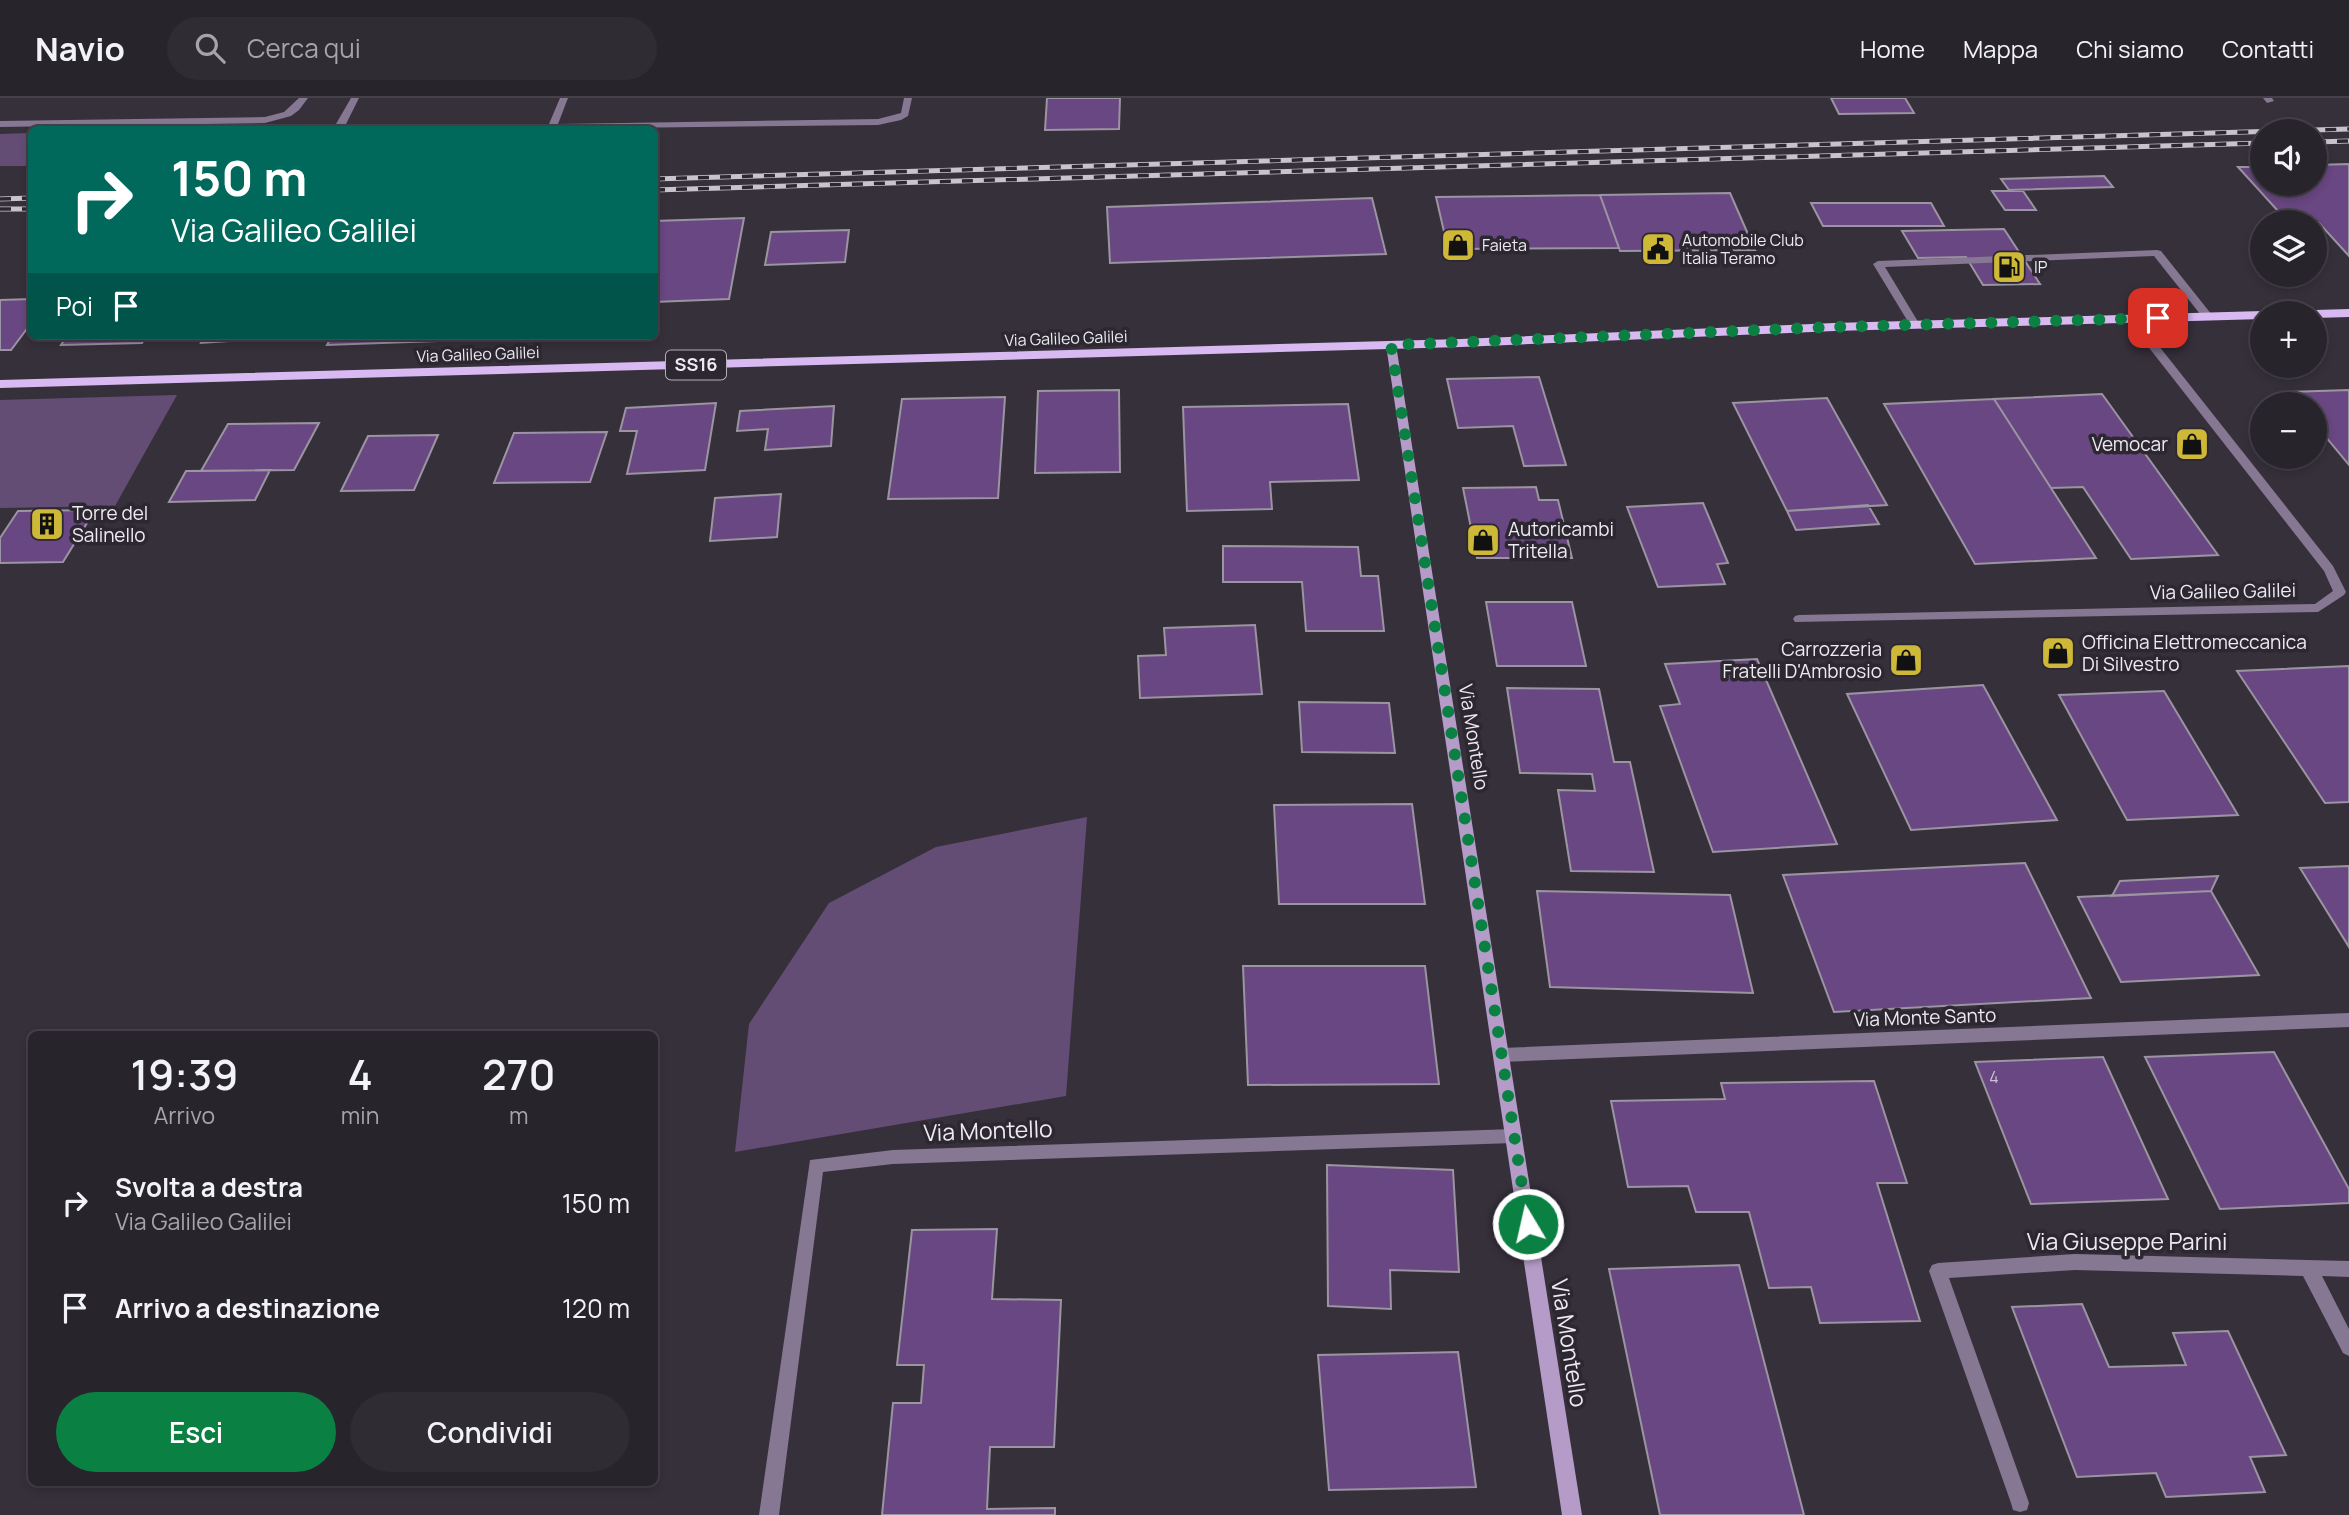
<!DOCTYPE html>
<html lang="it">
<head>
<meta charset="utf-8">
<style>
  :root { --surface:#28242c; --page:#302c34; --text:#f1f3f6; --muted:#a5a4a9; --line:#444148; --accent:#0b8043 }
  body { margin:0; font-family:Manrope,sans-serif; background:var(--page); color:var(--text); height:100vh; display:flex; flex-direction:column; font-size:26px; white-space:nowrap }
  * { box-sizing:border-box; margin:0 }
  p { font-size:23px; color:var(--muted) }
  .icon { flex:none; width:38px; height:38px; fill:none; stroke:currentColor; stroke-width:2; stroke-linecap:round; stroke-linejoin:round }
  .map { position:relative; flex:1; overflow:hidden }
  .sheet { position:absolute; left:28px; top:933px; width:630px; height:455px; display:flex; flex-direction:column; background:var(--surface); border-radius:10px; box-shadow:0 4px 10px #0003,0 0 0 2px var(--line) }
  .sheet>* { flex:none }
  .guide { position:absolute; left:28px; top:28px; width:630px; height:214px; border-radius:10px; box-shadow:0 4px 10px #0003,0 0 0 2px var(--line); background:#00695c; color:#fff; overflow:hidden }
  .tools { position:absolute; left:2250px; top:21px; display:grid; gap:14px }
  .tools a { display:grid; place-items:center; width:77px; height:77px; border-radius:50%; background:var(--surface); box-shadow:0 4px 10px #0003,0 0 0 2px var(--line); font-size:35px }
  .pin { position:absolute; display:grid; place-items:center; width:60px; height:60px; color:#fff; margin:-30px; border-radius:14px; box-shadow:0 4px 10px #0006 }
  .me { position:absolute; width:77px; margin:-38px; rotate:351deg; stroke-linejoin:round; filter:drop-shadow(0 0 5px #0008) }
  .turn { display:flex; align-items:center; gap:24px; height:147px; padding:0 28px; font-size:32px }
  .turn .icon { width:91px; height:91px; stroke-width:2.5 }
  .turn b { display:block; font-size:49px; line-height:60px }
  .then { display:flex; align-items:center; height:66px; padding:0 28px; background:#0003; gap:14px; font-size:26px }
  .eta { display:flex; justify-content:space-evenly; align-items:center; height:119px; text-align:center }
  .eta b { font-size:42px; font-weight:600; line-height:49px }
  .action { display:flex; gap:14px; margin-top:auto; padding:14px 28px }
  .action a { flex:1; height:80px; border-radius:42px; background:var(--accent); color:#fff; font-size:28px; font-weight:600; line-height:80px; text-align:center }
  .action a+a { background:var(--page); color:var(--text) }
  ul { padding:0; list-style:none }
  li { display:flex; align-items:center; gap:21px; height:105px; padding:0 28px }
  li div { flex:1 }
  li b { display:block; font-size:26px }
  li em { font-style:normal }
  header { display:flex; align-items:center; gap:42px; box-sizing:border-box; height:98px; padding:0 35px; background:var(--surface); border-bottom:2px solid var(--line) }
  header strong { font-size:33px }
  nav { display:flex; gap:38px; margin-inline-start:auto; font-size:24px }
  .search { width:490px; height:63px; background:var(--page); display:flex; align-items:center; gap:18px; box-sizing:border-box; padding:0 24px; border-radius:38px; color:var(--muted); font-size:26px }
  .map>svg:first-child { display:block }
  .green { fill:#634d75 }
  .building { fill:#694782; stroke:#9b94a1; stroke-width:2 }
  .lines { fill:none; stroke-linecap:round; stroke-linejoin:round }
  .lane { fill:#867792; fill-rule:evenodd }
  .street { fill:#867792; fill-rule:evenodd }
  .secondary { fill:#b59cc8; fill-rule:evenodd }
  .primary { fill:#d9b9f2; fill-rule:evenodd }
  .rail-casing { stroke:#c7c4cb; stroke-width:5 }
  .rail { stroke:#2c2731; stroke-width:3.5; stroke-dasharray:11; stroke-linecap:butt }
  .route { stroke:#0b8043; stroke-width:12; stroke-dasharray:0 21.6 }
  .labels { text-anchor:middle; stroke-width:7; stroke-linejoin:round; paint-order:stroke }
  .far-poi-label { font-size:16px; fill:#edeaf0; stroke:#2c2731; text-anchor:start }
  .far-street-label { font-size:16px; fill:#edeaf0; stroke:#2c2731 }
  .number-label { font-size:16px; fill:#ccc1d4 }
  .shield { fill:#2c2731; stroke:#b3b0b7; stroke-width:2 }
  .shield-label { font-size:18px; font-weight:bold; fill:#edeaf0 }
  .poi-label { font-size:19px; fill:#edeaf0; stroke:#2c2731; text-anchor:start }
  .street-label { font-size:19px; fill:#edeaf0; stroke:#2c2731 }
  .near-street-label { font-size:23px; fill:#edeaf0; stroke:#2c2731 }
</style>
</head>
<body>
<header>
<strong>Navio</strong>
<div class="search"><svg class="icon" aria-label="search" viewBox="0 0 24 24"><circle cx="10" cy="10" r="6"/><path d="M15 15l6 6"/></svg>Cerca qui</div>
<nav><a>Home</a><a>Mappa</a><a>Chi siamo</a><a>Contatti</a></nav>
</header>
<div class="map">
<svg width="2349" height="1417" viewBox="0 0 2349 1417">
  <rect width="100%" height="100%" fill="#36303b"/>
  <path class="green" d="M31,35V68H0V36Z
    M177,297L115,408L0,410V302Z
    M1087,719L1066,998L735,1054L749,926L829,805L936,749Z"/>
  <path class="building" d="M1047,0H1120L1119,31L1045,32Z
    M1831,0H1905L1914,15L1839,16Z
    M2349,66V158L2319,125L2288,124L2238,69H2263V86H2315V67Z
    M2104,78L2113,89L2009,92L2001,81Z
    M1992,93H2023L2036,112H2005Z
    M1730,95L1755,152L1620,153L1600,97Z
    M1600,97L1619,150L1448,151L1436,99Z
    M1372,100L1386,156L1110,165L1107,109Z
    M1811,105H1931L1944,128H1823Z
    M744,120L729,201L654,204V123Z
    M2004,131L2040,186L1983,187L1966,159L1918,160L1902,133Z
    M849,132L845,164L765,167L771,134Z
    M32,201V224L11,252H0V202Z
    M67,238H146L142,245L61,247Z
    M205,238H306L201,245Z
    M332,238H440L438,243L327,247Z
    M1539,279L1566,367L1524,368L1513,328L1458,330L1447,281Z
    M1119,292L1120,374L1035,375L1038,293Z
    M2349,292V367L2315,326V306H2299L2289,294Z
    M2102,296L2218,457L2131,461L2083,389L2051,390L1994,301Z
    M1005,299L998,400L888,401L902,301Z
    M1827,300L1887,407L1787,413L1733,305Z
    M1994,301L2051,390L2096,460L1975,466L1884,306Z
    M716,305L705,372L627,376L637,333H620L626,310Z
    M1348,306L1359,382L1270,384L1272,411L1187,413L1183,309Z
    M834,308L831,348L765,352L768,331L737,333L740,313Z
    M319,325L294,372L201,373L228,326Z
    M607,334L590,384L494,385L514,335Z
    M438,337L414,392L341,393L368,338Z
    M270,372L255,402L169,404L186,373Z
    M1536,389L1539,402H1558L1572,460H1477L1463,390Z
    M781,396L777,439L710,443L715,400Z
    M1703,405L1728,465L1717,466L1725,486L1658,489L1627,409Z
    M1868,407L1879,426L1796,432L1787,413Z
    M95,412L63,464L0,465V440L18,413Z
    M1223,448L1358,449L1361,478H1378L1384,533H1306L1302,484H1223Z
    M1486,504H1572L1586,568H1497Z
    M1255,527L1262,596L1140,600L1138,558L1166,557L1164,530Z
    M1757,561L1837,746L1713,754L1660,608L1680,606L1665,566Z
    M2349,568V704L2325,705L2237,573Z
    M1983,587L2057,722L1911,732L1847,596Z
    M1507,590L1599,591L1614,664H1630L1654,774L1571,773L1558,692L1595,693L1592,676L1520,675Z
    M2164,593L2238,717L2127,722L2059,597Z
    M1299,604L1389,605L1395,655L1302,654Z
    M1412,706L1425,806H1279L1274,707Z
    M2025,765L2091,900L1834,914L1783,777Z
    M2349,768V849L2300,770Z
    M2218,778L2211,793L2112,798L2120,783Z
    M1537,793L1730,797L1753,895L1550,889Z
    M2211,793L2259,877L2121,884L2078,799Z
    M1243,868H1425L1439,986L1248,987Z
    M2274,954L2349,1091V1105L2220,1111L2145,959Z
    M2103,959L2168,1101L2031,1106L1975,964Z
    M1874,983L1907,1085H1877L1920,1223L1820,1225L1811,1189L1769,1190L1749,1114H1696L1688,1088L1628,1089L1611,1003L1725,1001L1721,985Z
    M1327,1067L1453,1072L1459,1174L1390,1172L1391,1211L1328,1208Z
    M997,1131L992,1201L1061,1202L1054,1349H990L987,1411L1055,1410V1417H882L893,1305H921L924,1267H897L912,1132Z
    M1739,1167L1804,1417H1660L1609,1171Z
    M2082,1206L2109,1269L2186,1267L2173,1235L2228,1233L2286,1357L2250,1359L2265,1394L2166,1399L2156,1375L2077,1379L2012,1209Z
    M1458,1254L1476,1389L1329,1392L1318,1257Z"/>
  <g class="lines">
    <path class="lane" d="M2263,0H2272L2274,3L2267,5Z
      M2157,152L2161,153L2212,217V221H2204L2154,158L1885,169L1920,227L1915,230L1910,227L1873,166L1878,163Z"/>
    <path class="street" d="M299,0H308L299,12L291,18L265,25L0,29V23L265,19L284,14Z
      M351,0H359L346,26L350,32H341L336,26Z
      M560,0H568L558,26L878,21L901,15L904,0H912L908,18L901,22L878,27L434,32L438,29L549,26Z
      M2132,218L2136,219L2333,468L2346,494L2344,497L2318,514L1795,524L1793,521L1795,518L1799,517L2315,506L2333,493L2324,473L2128,223L2127,221Z
      M2349,915V929L1502,964L1496,962L1494,957L1496,952L1502,950Z
      M1514,1031L1520,1033L1522,1038L1520,1043L1514,1045L893,1066L823,1074L779,1417H759L810,1062L893,1052Z
      M2075,1156L2349,1163V1179L2322,1178L2349,1231V1258L2343,1255L2303,1178L2075,1172L1949,1180L2029,1405L2027,1412L2020,1414L2013,1412L2011,1405L1929,1173L1932,1167L1938,1165Z"/>
    <path class="secondary" d="M1391,244L1396,247L1582,1417H1562L1386,247Z"/>
    <path class="primary" d="M2349,211V219L2315,220V215H2309L2315,212Z
      M2263,213L2268,215H2263V221L1834,233L1461,249L0,290V282L1461,241L1834,225Z"/>
    <g class="rail-casing">
      <path id="rail" d="M2315,44L2349,43
        M654,81L2349,31
        M654,92L2263,45
        M0,101L32,100
        M0,111H32"/>
    </g>
    <use href="#rail" class="rail"/>
  </g>
  <g class="lines">
    <path class="route" d="M1528,1126L1391,247L1834,229L2158,220"/>
  </g>
  <defs>
    <g id="shop-square" transform="scale(1.75)"><rect x="-9" y="-9" width="18" height="18" rx="4" fill="#ceb837" stroke="#2c2731"/><path d="M-5-2.5h2.3a2.7 3.5 0 0 1 5.4 0H5L5.5 6h-11ZM-1.5-2.5h3a1.5 2.3 0 0 0-3 0Z" fill="#111"/></g>
    <g id="civic-square" transform="scale(1.75)"><rect x="-9" y="-9" width="18" height="18" rx="4" fill="#ceb837" stroke="#2c2731"/><path d="M-.6-6.5H3V-4.5H.6V-3L4-1V1h2V6H-6V1h2V-1L-.6-3ZM-1.2 2.5V6h2.4V2.5Z" fill="#111"/></g>
    <g id="fuel-square" transform="scale(1.75)"><rect x="-9" y="-9" width="18" height="18" rx="4" fill="#ceb837" stroke="#2c2731"/><path d="M-5.5-6h7V0h2V4h1.3V-2.5L3-4.5l.8-.8L6-3V5H2.5V1h-1V6h-7ZM-4.2-4.7v3.2H.2V-4.7Z" fill="#111"/></g>
    <g id="building-square" transform="scale(1.75)"><rect x="-9" y="-9" width="18" height="18" rx="4" fill="#ceb837" stroke="#2c2731"/><path d="M-4-6H4V6H1V3H-1V6H-4ZM-2.5-4.3h1.7v1.8h-1.7ZM.8-4.3h1.7v1.8H.8ZM-2.5-1h1.7V.8h-1.7ZM.8-1h1.7V.8H.8Z" fill="#111"/></g>
  </defs>
  <g fill-rule="evenodd">
    <use href="#shop-square" x="1458" y="147"/>
    <use href="#civic-square" x="1658" y="151"/>
    <use href="#fuel-square" x="2009" y="169"/>
    <use href="#shop-square" x="2192" y="346"/>
    <use href="#building-square" x="47" y="426"/>
    <use href="#shop-square" x="1483" y="442"/>
    <use href="#shop-square" x="2058" y="555"/>
    <use href="#shop-square" x="1906" y="562"/>
  </g>
  <g class="labels">
    <g class="far-poi-label">
      <text x="1682" y="148">Automobile Club<tspan x="1682" dy="18">Italia Teramo</tspan></text>
      <text x="1482" y="153">Faieta</text>
      <text x="2034" y="175">IP</text>
    </g>
    <g class="far-street-label">
      <text transform="translate(1066 240) rotate(-2)" y="6">Via Galileo Galilei</text>
      <text transform="translate(478 256) rotate(-2)" y="6">Via Galileo Galilei</text>
    </g>
    <g class="number-label">
      <text x="1994" y="985">4</text>
    </g>
    <rect class="shield" x="666" y="252.5" width="60" height="29" rx="5"/>
    <g class="shield-label">
      <text x="696" y="273">SS16</text>
    </g>
    <g class="poi-label">
      <text x="2168" y="353" text-anchor="end">Vemocar</text>
      <text x="72" y="422">Torre del<tspan x="72" dy="22">Salinello</tspan></text>
      <text x="1508" y="438">Autoricambi<tspan x="1508" dy="22">Tritella</tspan></text>
      <text x="2082" y="551">Officina Elettromeccanica<tspan x="2082" dy="22">Di Silvestro</tspan></text>
      <text x="1882" y="558" text-anchor="end">Carrozzeria<tspan x="1882" dy="22">Fratelli D'Ambrosio</tspan></text>
    </g>
    <g class="street-label">
      <text transform="translate(2223 493) rotate(-1)" y="7">Via Galileo Galilei</text>
      <text transform="translate(1474 639) rotate(81)" y="7">Via Montello</text>
      <text transform="translate(1925 919) rotate(-2)" y="7">Via Monte Santo</text>
    </g>
    <g class="near-street-label">
      <text transform="translate(988 1033) rotate(-2)" y="8">Via Montello</text>
      <text x="2127" y="1152">Via Giuseppe Parini</text>
      <text transform="translate(1569 1245) rotate(81)" y="8">Via Montello</text>
    </g>
  </g>
</svg>
<div class="tools">
<a><svg class="icon" aria-label="sound" viewBox="0 0 24 24"><path d="M4 9h4l5-4v14l-5-4H4zM17 9q2 3 0 6"/></svg></a>
<a><svg class="icon" aria-label="layers" viewBox="0 0 24 24"><path d="M12 4l9 5-9 5-9-5zM3 14l9 5 9-5"/></svg></a>
<a>+</a>
<a>−</a>
</div>
<div class="pin" style="left:2158px;top:220px;background:#d93025"><svg class="icon" aria-label="arrive" viewBox="0 0 24 24"><path d="M6 21V4h12l-3 4 3 4H6"/></svg></div>
<svg class="me" style="left:1528px;top:1126px" viewBox="-20 -20 40 40"><circle r="17" fill="#0b8043" stroke="#fff" stroke-width="3"/><path d="M0-11L8 9 0 5-8 9z" fill="#fff"/></svg>
<div class="guide">
<div class="turn"><svg class="icon" aria-label="right" viewBox="0 0 24 24"><path d="M7 20v-9h11M14 6l5 5-5 5"/></svg><div><b>150 m</b>Via Galileo Galilei</div></div>
<div class="then">Poi<svg class="icon" aria-label="arrive" viewBox="0 0 24 24"><path d="M6 21V4h12l-3 4 3 4H6"/></svg></div>
</div>
<section class="sheet">
<div class="eta">
<div><b>19:39</b><p>Arrivo</p></div>
<div><b>4</b><p>min</p></div>
<div><b>270</b><p>m</p></div>
</div>
<ul>
<li><svg class="icon" aria-label="right" viewBox="0 0 24 24"><path d="M7 20v-9h11M14 6l5 5-5 5"/></svg><div><b>Svolta a destra</b><p>Via Galileo Galilei</p></div><em>150 m</em></li>
<li><svg class="icon" aria-label="arrive" viewBox="0 0 24 24"><path d="M6 21V4h12l-3 4 3 4H6"/></svg><div><b>Arrivo a destinazione</b></div><em>120 m</em></li>
</ul>
<div class="action"><a>Esci</a><a>Condividi</a></div>
</section>
</div>
</body>
</html>
